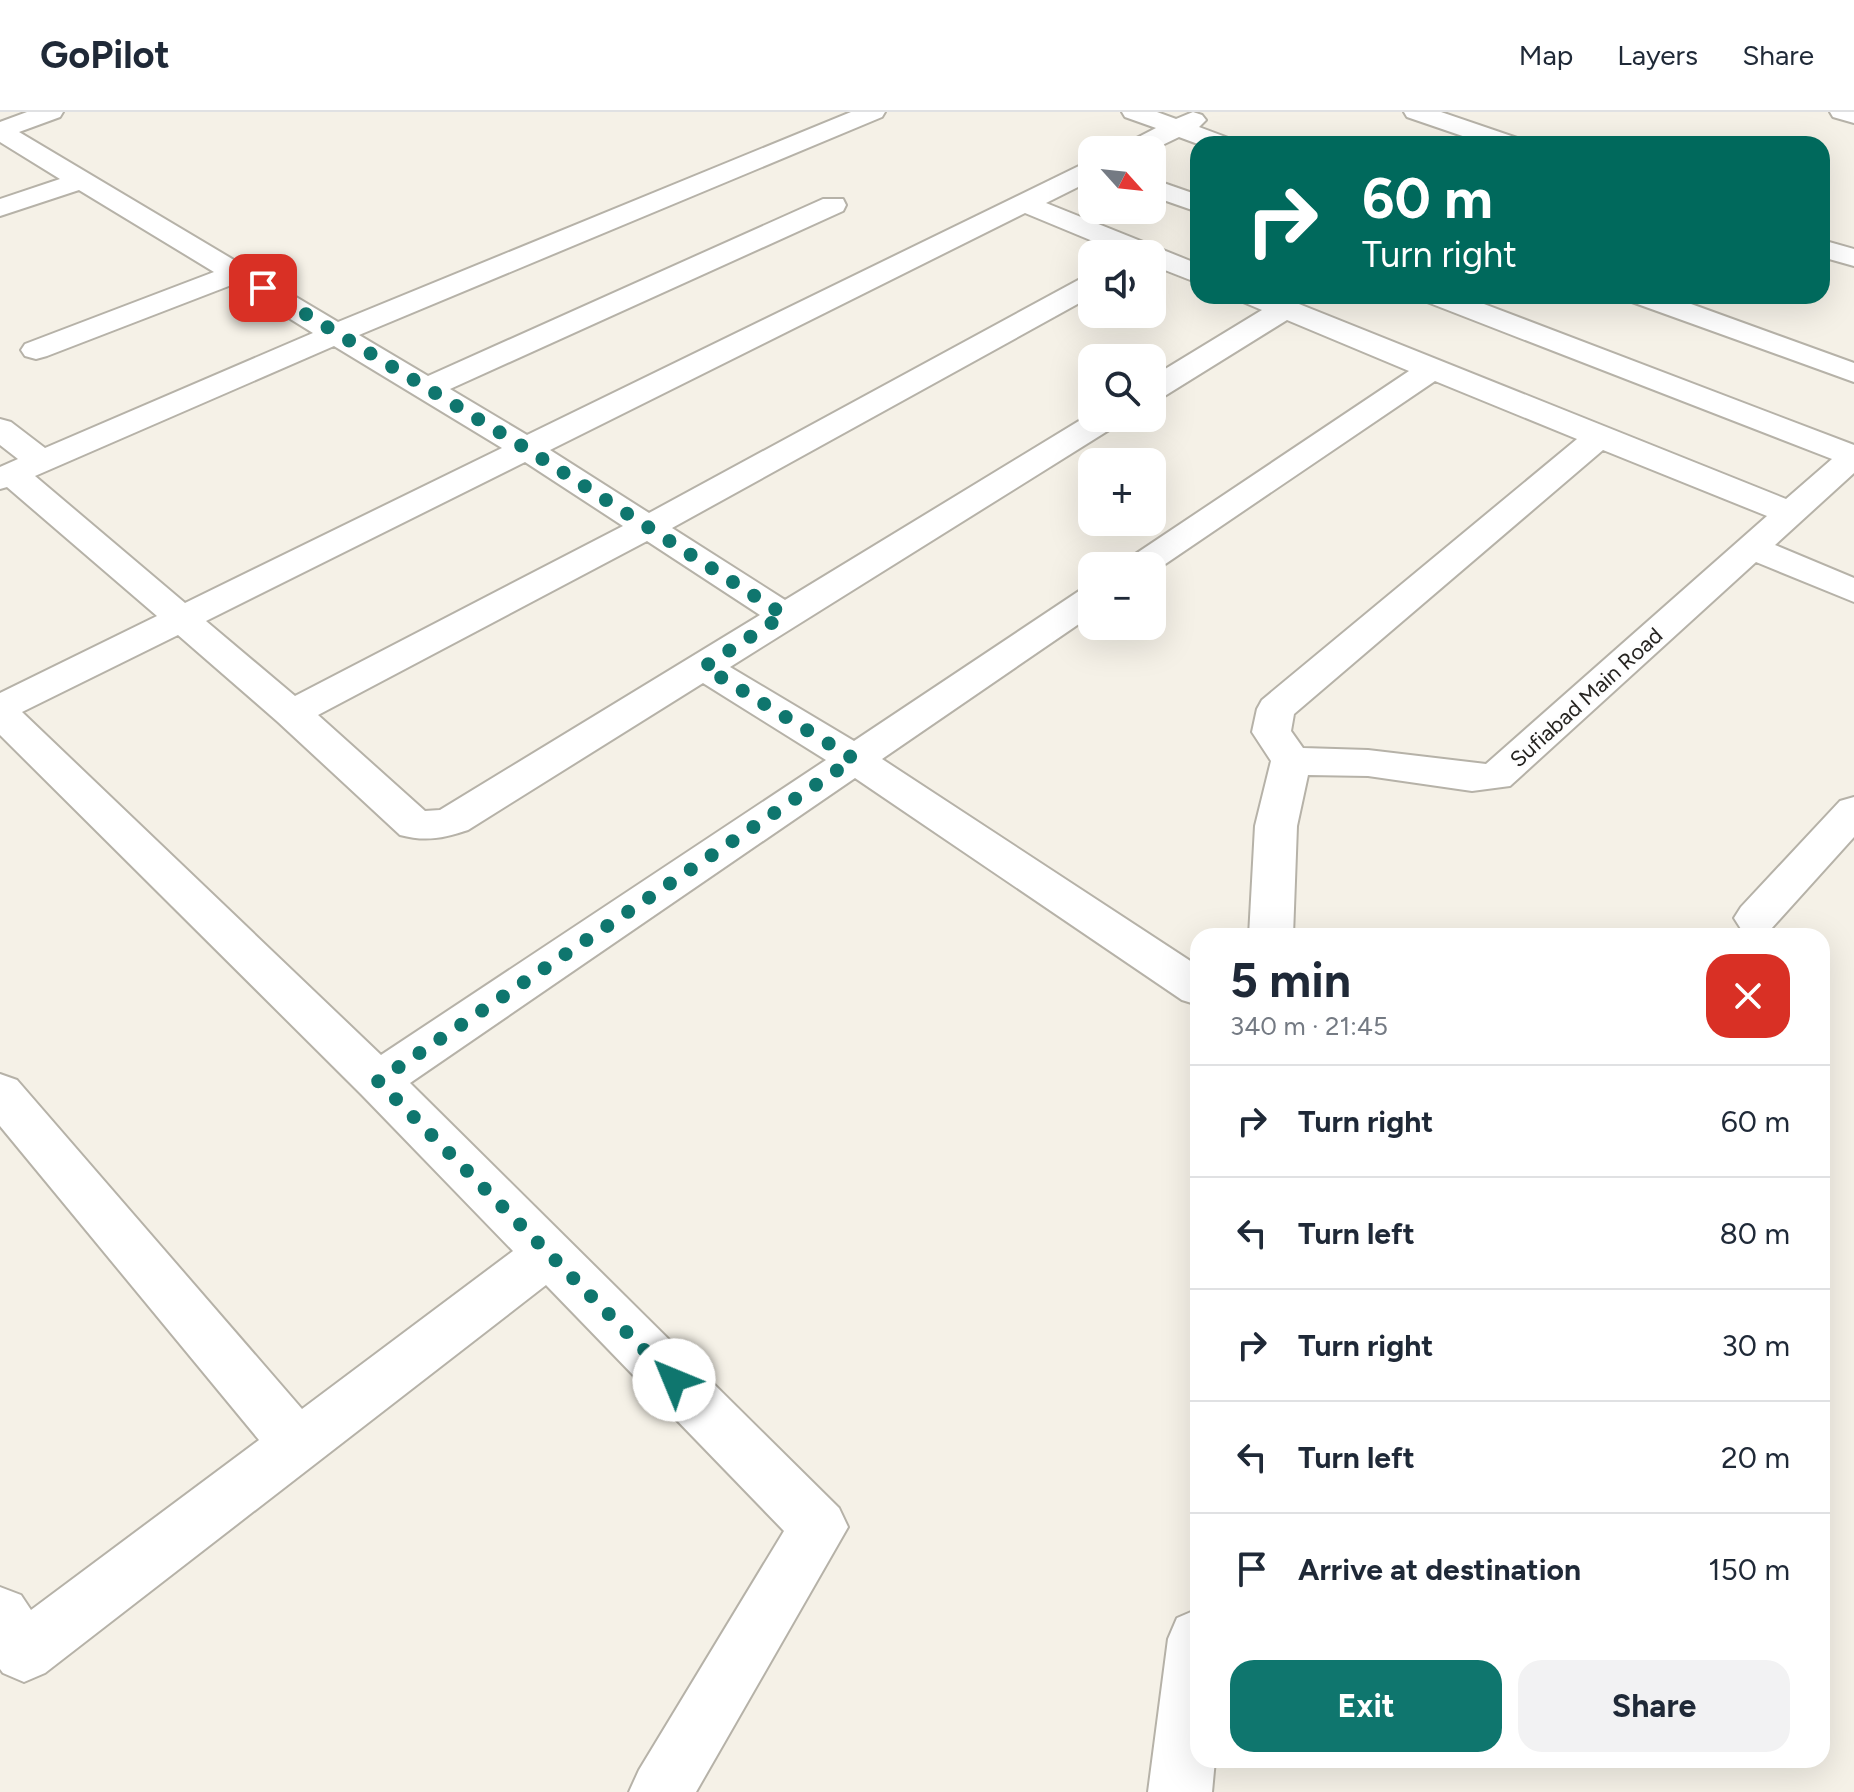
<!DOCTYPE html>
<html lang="en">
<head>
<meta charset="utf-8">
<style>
  :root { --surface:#fff; --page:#f2f2f3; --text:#1f2937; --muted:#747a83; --line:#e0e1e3; --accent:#0f766e }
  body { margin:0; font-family:Figtree,sans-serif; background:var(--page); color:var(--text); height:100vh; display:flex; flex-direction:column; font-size:30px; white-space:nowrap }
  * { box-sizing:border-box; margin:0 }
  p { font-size:26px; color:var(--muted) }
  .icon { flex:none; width:44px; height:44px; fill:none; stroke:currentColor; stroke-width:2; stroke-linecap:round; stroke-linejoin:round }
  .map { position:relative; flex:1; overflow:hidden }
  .sheet { position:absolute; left:1190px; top:816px; width:640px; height:840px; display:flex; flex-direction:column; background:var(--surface); border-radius:24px; box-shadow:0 8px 32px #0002 }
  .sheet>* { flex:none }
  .guide { position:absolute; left:1190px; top:24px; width:640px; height:168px; border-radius:24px; box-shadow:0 8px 32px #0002; background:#00695c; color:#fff; overflow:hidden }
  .needle { width:52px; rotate:117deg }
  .controls { position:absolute; left:1078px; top:24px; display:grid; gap:16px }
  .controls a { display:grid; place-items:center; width:88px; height:88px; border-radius:16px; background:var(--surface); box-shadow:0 8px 32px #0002; font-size:40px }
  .pin { position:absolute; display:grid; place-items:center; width:68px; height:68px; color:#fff; margin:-34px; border-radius:16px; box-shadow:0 4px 12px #0006 }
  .me { position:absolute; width:88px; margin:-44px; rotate:315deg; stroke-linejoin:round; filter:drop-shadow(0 0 6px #0008) }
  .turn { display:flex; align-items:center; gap:28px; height:168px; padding:0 40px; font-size:36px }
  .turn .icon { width:104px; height:104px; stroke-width:2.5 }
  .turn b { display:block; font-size:56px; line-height:68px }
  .round { display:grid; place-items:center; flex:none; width:84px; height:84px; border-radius:24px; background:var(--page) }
  .headline { display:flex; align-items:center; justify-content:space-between; height:136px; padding:0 40px }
  h1 { font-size:48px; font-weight:700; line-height:60px }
  .button { display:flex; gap:16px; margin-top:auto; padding:16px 40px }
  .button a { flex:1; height:92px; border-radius:24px; background:var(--accent); color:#fff; font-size:32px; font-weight:700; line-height:92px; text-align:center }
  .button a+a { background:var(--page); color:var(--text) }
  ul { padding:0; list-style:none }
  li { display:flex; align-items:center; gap:24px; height:112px; padding:0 40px; border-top:2px solid var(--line) }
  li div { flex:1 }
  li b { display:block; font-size:30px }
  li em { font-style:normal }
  header { display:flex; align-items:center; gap:48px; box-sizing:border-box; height:112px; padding:0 40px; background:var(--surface); border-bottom:2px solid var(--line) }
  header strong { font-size:38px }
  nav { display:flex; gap:44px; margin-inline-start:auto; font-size:28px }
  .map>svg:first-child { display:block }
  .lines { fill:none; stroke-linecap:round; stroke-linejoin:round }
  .street-casing { stroke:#b6b2a8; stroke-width:4 }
  .street { fill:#fff; fill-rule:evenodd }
  .route { stroke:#0f766e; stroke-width:14; stroke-dasharray:0 25.2 }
  .labels { text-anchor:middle; stroke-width:6; stroke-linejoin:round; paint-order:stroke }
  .street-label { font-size:22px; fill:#262421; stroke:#fefefe }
</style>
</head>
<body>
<header>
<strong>GoPilot</strong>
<nav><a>Map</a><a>Layers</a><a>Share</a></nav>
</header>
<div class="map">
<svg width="1854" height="1680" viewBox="0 0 1854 1680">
  <rect width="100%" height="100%" fill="#f5f1e7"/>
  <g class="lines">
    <g class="street-casing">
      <path id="street" d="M27,0H63L60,5L19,20L338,210L851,0H885L882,5L359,223L428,264L823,87H843L846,93L843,99L450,277L527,323L1083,52L1092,50V68L1046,91L1198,152V171L1152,153V142H1124L1025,101L550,338L649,401L1082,166L1092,163V184L672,416L785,488L1092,301V306H1122L1117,313L730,555L854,629L1079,479L1092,476V503L882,647L1198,854V893L1182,888L855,666L410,971L839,1396L848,1415L696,1680H629L639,1658L784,1419L546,1173L45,1561L24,1570L3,1561L0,1557V1475L21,1483L31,1498L259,1328L0,1014V962L17,968L302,1297L513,1139L361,982L0,623V581L157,504L7,375L0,377V355L18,347L0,333V307L11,310L45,336L313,221L234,172L47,244L36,247L25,244L21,238L25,232L214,160L79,78L0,104V87L60,67L0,30V10ZM334,234L502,336L185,491L35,364ZM525,350L623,414L295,584L206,509ZM647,429L760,503L440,698L425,699L318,603ZM178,523L278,610L400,723C426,730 444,726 468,718L703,571L826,648L381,943L22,600Z
        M1122,0H1157L1176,7L1193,0L1202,3L1206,8L1199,15L1231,27L1235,32H1198L1179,25L1152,38H1119L1123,33L1156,16L1125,5Z
        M1404,0H1441L1520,27L1524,32H1486L1407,5Z
        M1830,0H1854V11L1833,5Z
        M1152,67L1198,83V100L1152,84Z
        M1822,128L1854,137V154L1822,145Z
        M1238,184H1279L1786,387L1832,347L1427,190L1422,184H1463L1854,333V361L1775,433L1854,466V490L1756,450L1510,674L1472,679L1368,664L1308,663L1297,714L1293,824H1249L1255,714L1271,649L1252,620L1257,597L1262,588L1577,327L1435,269L1152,461V454H1122L1128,447L1409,259L1287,208L1163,285L1152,287V265L1262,198L1243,190ZM1603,338L1767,404L1486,652L1368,638L1303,636L1291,619L1294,602Z
        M1627,184H1669L1854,251V270L1632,190Z
        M1854,685V725L1771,817L1756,822L1741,817L1734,806L1741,795L1840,689Z
        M1198,1497V1648H1215L1212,1680H1148L1168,1527L1177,1506Z"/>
    </g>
    <use href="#street" class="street"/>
  </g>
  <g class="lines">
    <path class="route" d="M263,176L527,337L784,503L704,555L854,647L378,969L674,1268"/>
  </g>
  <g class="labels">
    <g class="street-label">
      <text transform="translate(1586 585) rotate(-42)" y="8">Sufiabad Main Road</text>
    </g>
  </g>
</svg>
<div class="controls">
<a><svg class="needle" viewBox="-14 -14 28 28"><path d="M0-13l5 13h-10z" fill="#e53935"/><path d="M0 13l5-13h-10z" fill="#747a83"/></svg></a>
<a><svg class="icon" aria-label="sound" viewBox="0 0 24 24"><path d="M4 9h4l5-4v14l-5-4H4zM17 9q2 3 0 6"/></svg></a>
<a><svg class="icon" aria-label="search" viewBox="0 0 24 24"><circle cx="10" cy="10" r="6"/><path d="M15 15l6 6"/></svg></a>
<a>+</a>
<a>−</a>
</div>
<div class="pin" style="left:263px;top:176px;background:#d93025"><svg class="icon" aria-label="arrive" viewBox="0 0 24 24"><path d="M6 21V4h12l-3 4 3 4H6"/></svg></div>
<svg class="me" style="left:674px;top:1268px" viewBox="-20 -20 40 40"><circle r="19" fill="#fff"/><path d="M0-13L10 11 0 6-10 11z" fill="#0f766e"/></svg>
<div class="guide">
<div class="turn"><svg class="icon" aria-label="right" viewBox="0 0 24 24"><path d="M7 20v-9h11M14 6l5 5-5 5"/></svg><div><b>60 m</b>Turn right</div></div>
</div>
<section class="sheet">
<div class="headline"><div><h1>5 min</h1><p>340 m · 21:45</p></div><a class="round" style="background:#d93025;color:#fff"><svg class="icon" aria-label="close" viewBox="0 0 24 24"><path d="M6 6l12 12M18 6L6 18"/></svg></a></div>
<ul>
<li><svg class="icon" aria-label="right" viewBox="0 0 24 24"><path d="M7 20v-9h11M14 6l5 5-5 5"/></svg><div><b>Turn right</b></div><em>60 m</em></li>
<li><svg class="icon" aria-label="left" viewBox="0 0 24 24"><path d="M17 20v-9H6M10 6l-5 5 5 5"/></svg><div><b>Turn left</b></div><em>80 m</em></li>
<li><svg class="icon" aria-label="right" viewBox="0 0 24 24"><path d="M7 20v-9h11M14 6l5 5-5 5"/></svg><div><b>Turn right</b></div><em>30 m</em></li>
<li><svg class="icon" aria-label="left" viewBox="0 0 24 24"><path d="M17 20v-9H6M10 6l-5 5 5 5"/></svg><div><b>Turn left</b></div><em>20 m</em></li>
<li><svg class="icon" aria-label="arrive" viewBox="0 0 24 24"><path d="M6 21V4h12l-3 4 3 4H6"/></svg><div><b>Arrive at destination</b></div><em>150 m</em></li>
</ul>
<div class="button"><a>Exit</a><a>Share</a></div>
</section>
</div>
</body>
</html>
